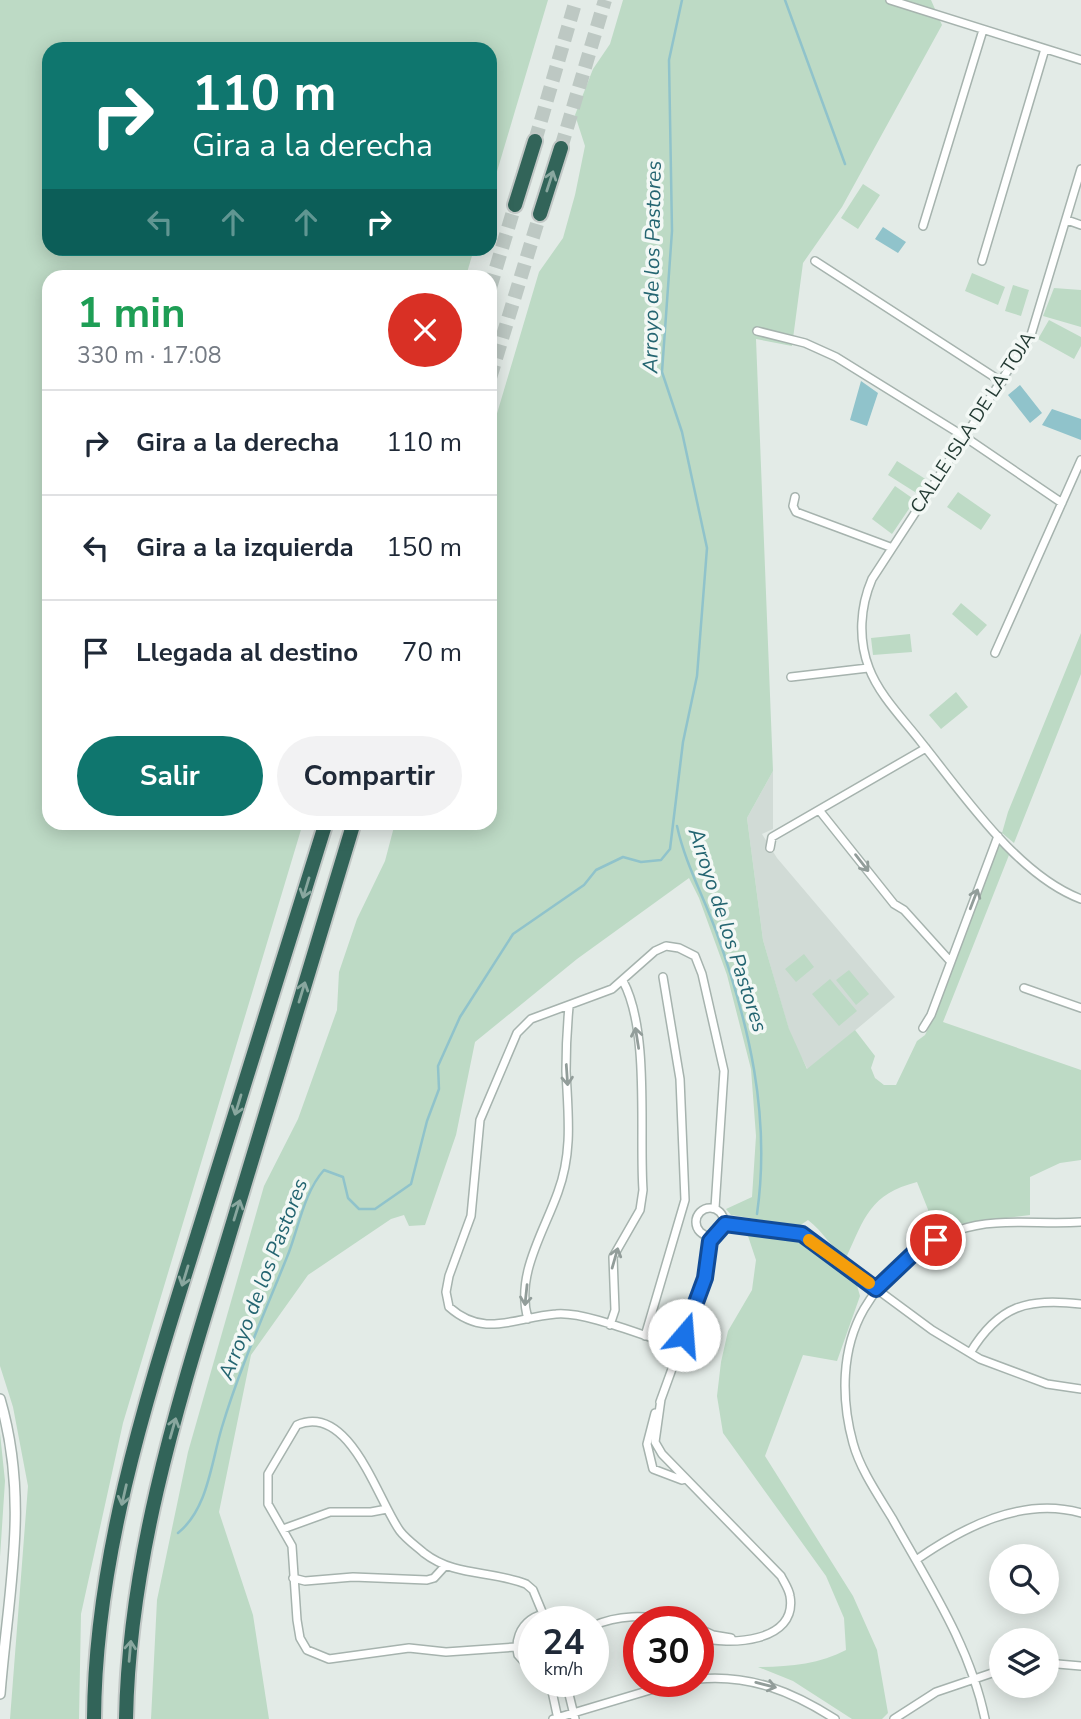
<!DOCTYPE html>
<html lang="es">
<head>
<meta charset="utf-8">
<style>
  :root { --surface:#fff; --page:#f2f2f3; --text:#1f2937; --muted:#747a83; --line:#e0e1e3; --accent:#0f766e }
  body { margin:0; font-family:"Nunito Sans",sans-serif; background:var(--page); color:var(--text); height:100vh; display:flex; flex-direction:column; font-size:26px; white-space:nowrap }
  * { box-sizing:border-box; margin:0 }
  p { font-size:23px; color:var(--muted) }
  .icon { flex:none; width:38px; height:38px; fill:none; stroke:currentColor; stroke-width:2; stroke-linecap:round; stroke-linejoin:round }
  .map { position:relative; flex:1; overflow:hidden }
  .side { position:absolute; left:42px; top:270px; width:455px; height:560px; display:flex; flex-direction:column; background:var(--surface); border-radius:21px; box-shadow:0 4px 18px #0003 }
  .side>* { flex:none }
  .hud { position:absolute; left:42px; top:42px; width:455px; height:214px; border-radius:21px; box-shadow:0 4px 18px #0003; background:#0f766e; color:#fff; overflow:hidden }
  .fabs { position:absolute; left:989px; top:1544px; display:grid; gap:14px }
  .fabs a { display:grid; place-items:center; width:70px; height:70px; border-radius:50%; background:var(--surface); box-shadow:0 4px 18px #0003; font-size:35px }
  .speed { position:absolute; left:518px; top:1606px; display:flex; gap:14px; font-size:35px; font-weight:700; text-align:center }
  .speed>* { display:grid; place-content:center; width:91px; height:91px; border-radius:50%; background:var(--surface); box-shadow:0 4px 18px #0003; line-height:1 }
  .speed small { font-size:18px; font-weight:400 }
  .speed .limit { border:10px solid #d22; background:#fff; color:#111 }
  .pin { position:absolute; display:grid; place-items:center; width:60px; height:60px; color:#fff; margin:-30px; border:4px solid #fff; border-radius:50%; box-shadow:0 2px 7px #0007 }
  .me { position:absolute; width:77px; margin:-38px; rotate:18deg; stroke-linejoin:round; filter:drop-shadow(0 0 5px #0008) }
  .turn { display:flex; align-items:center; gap:24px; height:147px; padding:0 35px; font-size:32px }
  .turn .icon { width:91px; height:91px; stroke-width:2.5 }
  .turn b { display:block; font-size:49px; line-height:60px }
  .lanes { display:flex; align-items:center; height:66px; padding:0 35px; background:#0003; justify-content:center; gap:35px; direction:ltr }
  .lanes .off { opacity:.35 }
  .round { display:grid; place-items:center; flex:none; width:74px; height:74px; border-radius:37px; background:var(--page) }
  .overview { display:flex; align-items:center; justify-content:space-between; height:119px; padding:0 35px }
  h1 { font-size:42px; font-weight:700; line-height:52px; color:#1e9e55 }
  .button { display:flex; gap:14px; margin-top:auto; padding:14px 35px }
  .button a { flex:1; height:80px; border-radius:42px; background:var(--accent); color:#fff; font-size:28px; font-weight:700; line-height:80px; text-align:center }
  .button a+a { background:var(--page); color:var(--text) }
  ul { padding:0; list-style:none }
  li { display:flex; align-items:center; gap:21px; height:105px; padding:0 35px; border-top:2px solid var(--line) }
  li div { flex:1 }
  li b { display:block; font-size:26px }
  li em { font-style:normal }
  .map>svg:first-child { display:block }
  .built { fill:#d1dbd6 }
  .green { fill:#bddac5 }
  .water { fill:#90c3cb }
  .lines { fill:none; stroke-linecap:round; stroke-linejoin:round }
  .stream { stroke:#90c3cb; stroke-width:2.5 }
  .motorway-tunnel { stroke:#bdc8c3; stroke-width:14; stroke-dasharray:14 7; stroke-linecap:butt }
  .minor-casing { stroke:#a6b3ae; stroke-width:10 }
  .tertiary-casing { stroke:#a6b3ae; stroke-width:12 }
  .motorway-casing { stroke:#c2c8c6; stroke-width:18 }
  .minor { stroke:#fff; stroke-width:7 }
  .tertiary { stroke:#fff; stroke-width:9 }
  .motorway { stroke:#326459; stroke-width:14 }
  .oneway { stroke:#89a79f }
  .oneway2 { stroke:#929d9a }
  .route-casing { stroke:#114b97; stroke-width:18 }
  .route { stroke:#1a73e8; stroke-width:12 }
  .slow { stroke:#f59e0b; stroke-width:12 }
  .labels { text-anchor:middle; stroke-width:7; stroke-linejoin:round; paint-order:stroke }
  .street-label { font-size:19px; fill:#243b34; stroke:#f3f8f5 }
  .water-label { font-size:21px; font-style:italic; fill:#246571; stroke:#f3f8f5 }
</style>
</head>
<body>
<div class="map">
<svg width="1081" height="1719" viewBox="0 0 1081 1719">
  <rect width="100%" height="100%" fill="#e3ebe7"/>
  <path class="built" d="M773,771V829L762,834L777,858L895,997L808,1070L791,1037L763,940L747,818Z"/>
  <path class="green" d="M0,0H548L490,195V49H49V248L474,249L466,276H49V822L303,823L123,1423L81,1614L79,1719H10L28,1486L13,1407L0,1366Z
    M623,0H931L942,25L842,207L803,263L792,346L756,339L773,771L747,818L763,940L789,1029L807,1069L855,1030L875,1056L871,1068L875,1078L884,1085H896L917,1041L925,1035L933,1019L998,844L1009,855L943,1022L1081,1070V1160L1060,1163L1030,1177V1215L935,1227L917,1182C870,1194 865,1217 846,1258C830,1247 824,1232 808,1220L799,1226L731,1215L726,1209L752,1197L756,1136L751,1069L727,975L699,898L689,878L577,959L475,1042L456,1135L425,1225L409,1226L404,1215L391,1219L308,1275L251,1355L219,1512L253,1615L269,1719H151L157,1600L188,1452L264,1186L298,1119L337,1010L339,972L357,919L385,861L395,823L490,822V437L539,272L563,238L575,195L585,146L575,115L593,69L610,44Z
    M863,184L880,195L858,229L841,218Z
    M972,273L1005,287L998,305L965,291Z
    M1013,285L1029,290L1021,316L1005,311Z
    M1054,288L1081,290V327L1043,316Z
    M1049,320L1081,337V346L1074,359L1038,339Z
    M897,461L927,480L918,494L888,475Z
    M895,486L915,500L892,534L872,519Z
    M958,492L991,515L981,530L947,507Z
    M961,603L987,625L977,636L952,614Z
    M1081,633V674L1014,843L1002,833L1008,812Z
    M910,634L912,652L873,655L871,638Z
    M956,692L968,707L941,729L929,715Z
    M804,954L814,967L796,982L785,969Z
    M849,970L869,994L856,1005L836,980Z
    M830,979L857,1011L839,1026L812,994Z
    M747,1233L777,1234L798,1242L856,1282L860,1296L837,1361L803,1355L765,1456L853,1596L877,1650L888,1713L882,1719H852L793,1681L758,1667C788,1667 820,1664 846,1650L844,1618L826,1576L723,1433L717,1396L721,1362L728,1331L752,1290L756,1260Z
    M0,1433L5,1481L0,1557Z"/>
  <path class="water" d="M883,227L906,242L898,253L875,239Z
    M861,381L878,393L867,426L850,420Z
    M1020,385L1042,413L1030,423L1008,395Z
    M1052,409L1081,419V440L1042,425Z"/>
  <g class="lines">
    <path class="stream" d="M785,0L845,164
      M677,826C685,863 703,895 716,931C749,1023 771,1116 757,1214
      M178,1533C208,1509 211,1463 222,1427C240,1367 266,1310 289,1252C299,1225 305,1191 324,1170L343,1177L348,1198L359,1209H375L411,1184L427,1121L439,1089L438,1066L460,1017L513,934L584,885L596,870L623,857L641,862L661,860L670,849L683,742L697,676L707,548L682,432L662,372L672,231L669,60L682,0"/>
    <path class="motorway-tunnel" d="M535,141L576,0
      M561,148L605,0
      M490,288L515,205
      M490,378L540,214"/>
    <g class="minor-casing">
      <path id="minor" d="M890,0L1081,60
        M1081,169L1031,335L872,579C860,607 858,639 869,668C879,695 904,720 921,742C963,794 1017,875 1081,899
        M1067,220L1081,225
        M923,226L983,30
        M815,261L1002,382
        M982,261L1045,49
        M757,331L805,343L836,357L965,437L1062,503
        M795,497L793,506L796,512L890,547
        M995,653L1081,460
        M791,677L868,668
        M819,810L894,904L904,910L950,961
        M770,848L772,837L926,748
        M1024,988L1081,1008
        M923,1028L931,1015L998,836
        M696 1222a14 14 0 1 1 28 0a14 14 0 1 1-28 0Z
        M725,1224L802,1234L932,1330L980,1359L1047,1384L1081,1389
        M528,1319C515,1275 544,1232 558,1192C573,1151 568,1114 566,1071C566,1050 567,1028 569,1007
        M610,1325L615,1310L613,1257L640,1210L643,1190C639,1133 650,1031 623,981
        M645,1336L685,1200L680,1079L663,977
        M680,1347C648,1338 586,1311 556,1314C515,1317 485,1339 449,1307L446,1292L449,1276L471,1216L480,1120L517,1033L531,1019L612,989L655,951L666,946L679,948L695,956L702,974L724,1071L715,1208
        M970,1353C999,1305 1027,1298 1081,1304
        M661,1399L655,1442L662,1454L781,1576C784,1582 789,1589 790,1596C798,1643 728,1646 698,1637
        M660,1402L705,1278L713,1236
        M655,1413L647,1444L653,1469L682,1480
        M283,1529L330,1512H371L387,1509
        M916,1560C962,1528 1022,1496 1081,1513
        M293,1578L305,1581L353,1577L427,1580L434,1578L445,1566
        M657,1617L670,1616L689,1622
        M593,1626C617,1615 647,1614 671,1622
        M698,1628L713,1635L731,1638
        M516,1647L446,1652L409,1648L329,1659L307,1650L300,1638L297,1620L292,1546L268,1504V1474L297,1425C350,1402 378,1501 400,1531C406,1539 416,1546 424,1553C455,1577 491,1570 526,1584L533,1590L543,1614
        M1046,1663L1081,1666
        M534,1673L518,1655C511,1626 542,1601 567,1622
        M698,1679C750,1674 793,1692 835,1719
        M550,1682L558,1719
        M566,1682L575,1719
        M553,1719L677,1682
        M894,1719L936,1692L1001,1670
        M985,1719C970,1645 928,1583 892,1518C878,1495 860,1469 853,1443C841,1399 841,1349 864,1309C892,1262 940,1226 996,1223C1024,1221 1053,1224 1081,1222"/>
    </g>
    <g class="tertiary-casing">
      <path id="tertiary" d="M0,1399C30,1502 8,1591 0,1694"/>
    </g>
    <g class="motorway-casing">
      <path id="motorway" d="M515,205L535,141
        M540,214L561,148
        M94,1719C95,1553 149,1390 198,1233C241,1096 284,959 326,822
        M126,1719C129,1557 178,1403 225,1249C268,1107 311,965 354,822"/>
    </g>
    <use href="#minor" class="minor"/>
    <use href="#tertiary" class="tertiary"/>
    <use href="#motorway" class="motorway"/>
  </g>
  <defs><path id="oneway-shaft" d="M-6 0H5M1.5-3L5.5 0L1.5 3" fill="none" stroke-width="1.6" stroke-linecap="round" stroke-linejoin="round" transform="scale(1.75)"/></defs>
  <g class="oneway">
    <use href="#oneway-shaft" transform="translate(550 181) rotate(-72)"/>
    <use href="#oneway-shaft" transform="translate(306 888) rotate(107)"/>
    <use href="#oneway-shaft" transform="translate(302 992) rotate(-73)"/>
    <use href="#oneway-shaft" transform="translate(238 1105) rotate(107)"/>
    <use href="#oneway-shaft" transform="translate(237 1210) rotate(-73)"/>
    <use href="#oneway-shaft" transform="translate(185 1276) rotate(107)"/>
    <use href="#oneway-shaft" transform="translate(173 1428) rotate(-74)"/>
    <use href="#oneway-shaft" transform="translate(124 1495) rotate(103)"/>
    <use href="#oneway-shaft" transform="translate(130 1651) rotate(-85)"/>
  </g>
  <g class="oneway2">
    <use href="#oneway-shaft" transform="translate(862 863) rotate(52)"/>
    <use href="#oneway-shaft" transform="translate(974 899) rotate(-69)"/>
    <use href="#oneway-shaft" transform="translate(637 1038) rotate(-99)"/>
    <use href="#oneway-shaft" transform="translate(567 1075) rotate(86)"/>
    <use href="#oneway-shaft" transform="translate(615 1258) rotate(-74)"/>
    <use href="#oneway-shaft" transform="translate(526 1295) rotate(96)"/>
    <use href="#oneway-shaft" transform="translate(766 1685) rotate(14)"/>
  </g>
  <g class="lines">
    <g class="route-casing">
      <path id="route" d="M684,1335L705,1278L710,1241L725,1224L802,1234L876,1289L917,1250L936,1240"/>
    </g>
    <use href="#route" class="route"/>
    <path class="slow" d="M809,1240L869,1283"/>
  </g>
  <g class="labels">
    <g class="street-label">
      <text transform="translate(972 422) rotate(-57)" y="7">CALLE ISLA DE LA TOJA</text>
    </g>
    <g class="water-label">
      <text transform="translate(652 267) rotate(-89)" y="7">Arroyo de los Pastores</text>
      <text transform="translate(728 930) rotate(72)" y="7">Arroyo de los Pastores</text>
      <text transform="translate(263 1279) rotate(-69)" y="7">Arroyo de los Pastores</text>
    </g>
  </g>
</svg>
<div class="fabs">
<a><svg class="icon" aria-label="search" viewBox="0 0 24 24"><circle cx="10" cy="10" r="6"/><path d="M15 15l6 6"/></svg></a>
<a><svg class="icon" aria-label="layers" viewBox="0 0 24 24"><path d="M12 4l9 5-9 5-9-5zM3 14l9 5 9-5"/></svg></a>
</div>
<div class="speed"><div>24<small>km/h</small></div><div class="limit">30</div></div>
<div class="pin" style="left:936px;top:1240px;background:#d93025"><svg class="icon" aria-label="arrive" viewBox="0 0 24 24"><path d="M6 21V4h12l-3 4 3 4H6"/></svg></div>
<svg class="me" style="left:684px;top:1335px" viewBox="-20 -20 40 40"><circle r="19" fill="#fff"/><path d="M0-13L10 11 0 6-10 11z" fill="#1a73e8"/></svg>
<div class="hud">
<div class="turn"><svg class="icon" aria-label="right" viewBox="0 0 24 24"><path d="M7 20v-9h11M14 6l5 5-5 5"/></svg><div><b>110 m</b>Gira a la derecha</div></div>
<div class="lanes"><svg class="icon off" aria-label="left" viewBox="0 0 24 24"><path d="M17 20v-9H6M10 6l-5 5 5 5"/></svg><svg class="icon off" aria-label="ahead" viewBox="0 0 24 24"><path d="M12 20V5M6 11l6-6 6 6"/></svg><svg class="icon off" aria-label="ahead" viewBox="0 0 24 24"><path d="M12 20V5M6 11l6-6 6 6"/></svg><svg class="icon" aria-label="right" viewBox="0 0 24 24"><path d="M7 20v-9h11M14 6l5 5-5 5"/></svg></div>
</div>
<section class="side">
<div class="overview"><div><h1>1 min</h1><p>330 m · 17:08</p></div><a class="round" style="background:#d93025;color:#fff"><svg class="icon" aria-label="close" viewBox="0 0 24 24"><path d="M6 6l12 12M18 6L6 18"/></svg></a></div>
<ul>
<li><svg class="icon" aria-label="right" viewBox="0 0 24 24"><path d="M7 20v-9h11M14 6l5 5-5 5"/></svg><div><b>Gira a la derecha</b></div><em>110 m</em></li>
<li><svg class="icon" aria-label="left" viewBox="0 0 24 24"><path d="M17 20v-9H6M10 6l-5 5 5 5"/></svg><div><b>Gira a la izquierda</b></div><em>150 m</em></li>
<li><svg class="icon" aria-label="arrive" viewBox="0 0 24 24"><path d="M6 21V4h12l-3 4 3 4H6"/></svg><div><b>Llegada al destino</b></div><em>70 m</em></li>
</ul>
<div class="button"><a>Salir</a><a>Compartir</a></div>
</section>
</div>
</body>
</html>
